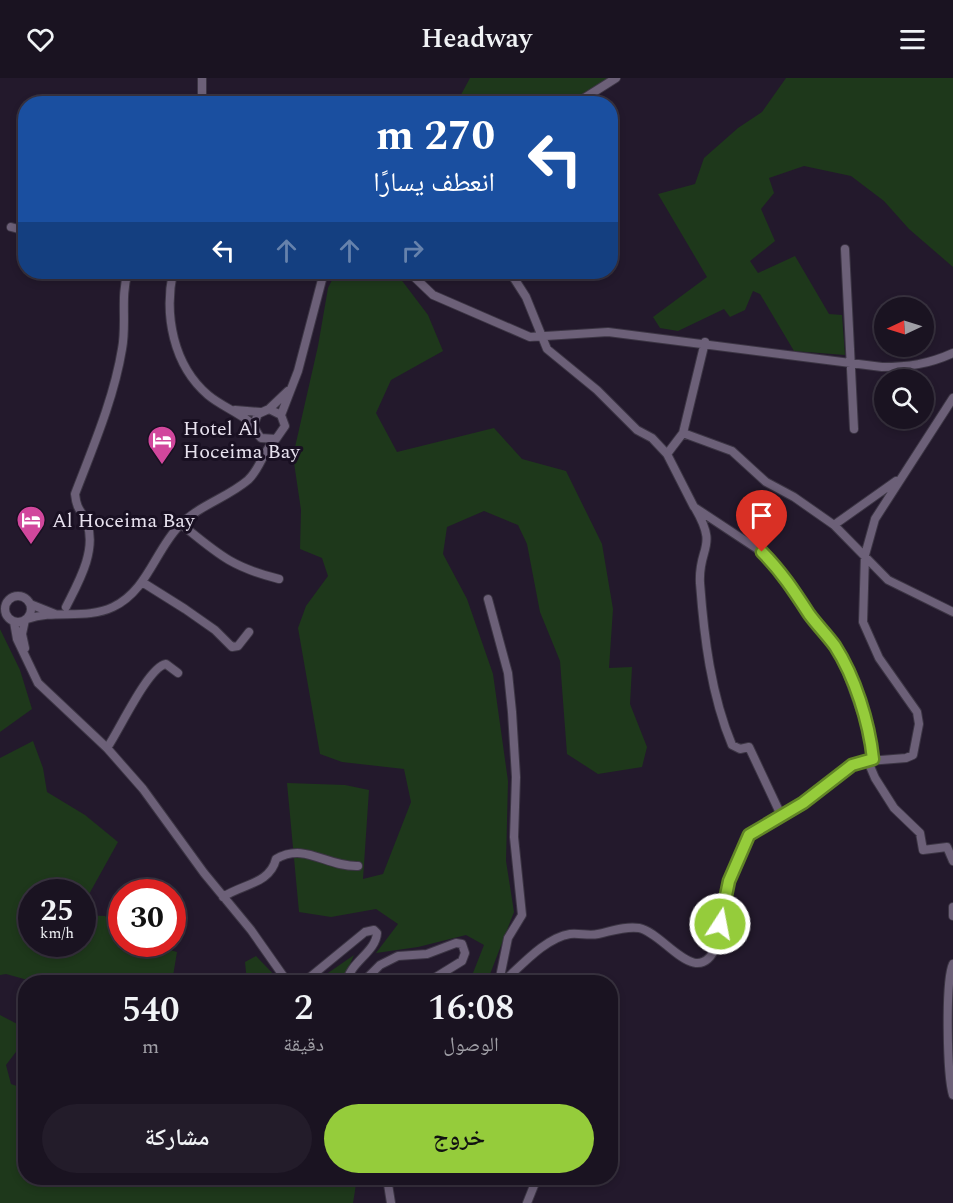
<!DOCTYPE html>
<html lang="ar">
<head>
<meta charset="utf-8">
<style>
  :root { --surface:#1a1321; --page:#231c2a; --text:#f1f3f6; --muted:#9f9ea5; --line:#38323f; --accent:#95cc3b }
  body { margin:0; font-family:Spectral,"Noto Naskh Arabic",serif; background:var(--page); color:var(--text); direction:rtl; height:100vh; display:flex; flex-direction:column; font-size:22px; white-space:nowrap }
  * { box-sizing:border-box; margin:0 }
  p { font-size:20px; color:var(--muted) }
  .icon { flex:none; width:33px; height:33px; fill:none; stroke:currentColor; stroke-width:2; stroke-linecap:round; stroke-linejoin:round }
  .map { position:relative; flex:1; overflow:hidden; direction:ltr }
  .side { position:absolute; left:18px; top:897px; width:600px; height:210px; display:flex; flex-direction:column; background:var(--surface); border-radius:24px; box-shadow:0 3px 9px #0003,0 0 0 2px var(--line); direction:rtl }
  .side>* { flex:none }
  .guide { position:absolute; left:18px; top:18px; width:600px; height:183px; border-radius:24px; box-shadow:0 3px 9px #0003,0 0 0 2px var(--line); direction:rtl; background:#1a4fa0; color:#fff; overflow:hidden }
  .needle { width:39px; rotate:266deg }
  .buttons { position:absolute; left:874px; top:219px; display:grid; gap:12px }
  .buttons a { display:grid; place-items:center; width:60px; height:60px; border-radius:50%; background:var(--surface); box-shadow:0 3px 9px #0003,0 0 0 2px var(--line); font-size:30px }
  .speed { position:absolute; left:18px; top:801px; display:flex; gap:12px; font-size:30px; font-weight:700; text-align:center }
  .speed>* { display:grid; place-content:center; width:78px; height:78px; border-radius:50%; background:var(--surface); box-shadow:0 3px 9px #0003,0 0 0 2px var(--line); line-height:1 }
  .speed small { font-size:15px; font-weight:400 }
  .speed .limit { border:9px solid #d22; background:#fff; color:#111 }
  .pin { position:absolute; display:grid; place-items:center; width:51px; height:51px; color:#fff; margin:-62px -26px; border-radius:50% 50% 50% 0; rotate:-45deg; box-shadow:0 0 6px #0007 }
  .pin .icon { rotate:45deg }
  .me { position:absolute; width:66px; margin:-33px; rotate:11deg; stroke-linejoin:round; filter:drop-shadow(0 0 4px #0008) }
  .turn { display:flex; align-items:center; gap:21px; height:126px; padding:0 24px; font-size:27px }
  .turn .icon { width:78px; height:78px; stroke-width:2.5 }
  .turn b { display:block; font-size:42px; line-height:51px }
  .lanes { display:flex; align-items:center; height:57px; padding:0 24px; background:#0003; justify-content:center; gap:30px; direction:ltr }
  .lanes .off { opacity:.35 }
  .eta { display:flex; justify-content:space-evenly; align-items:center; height:102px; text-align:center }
  .eta b { font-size:36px; font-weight:600; line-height:42px }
  .cta { display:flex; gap:12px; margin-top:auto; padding:12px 24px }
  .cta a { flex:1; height:69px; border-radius:36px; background:var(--accent); color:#111; font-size:24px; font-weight:600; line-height:69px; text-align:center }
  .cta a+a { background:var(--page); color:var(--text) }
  header { display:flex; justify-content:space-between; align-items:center; height:78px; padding:0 24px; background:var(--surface); font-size:27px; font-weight:600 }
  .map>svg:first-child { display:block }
  .green { fill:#1e381b }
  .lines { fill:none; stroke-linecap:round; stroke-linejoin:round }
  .minor-casing { stroke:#3c3544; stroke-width:10 }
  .minor { stroke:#6c6078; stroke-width:8 }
  .route-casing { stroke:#618526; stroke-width:15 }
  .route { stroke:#95cc3b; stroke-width:10 }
  .labels { text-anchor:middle; stroke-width:6; stroke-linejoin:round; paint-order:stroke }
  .poi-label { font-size:20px; fill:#e7e1ee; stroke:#191022; text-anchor:start }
</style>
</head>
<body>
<header><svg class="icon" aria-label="menu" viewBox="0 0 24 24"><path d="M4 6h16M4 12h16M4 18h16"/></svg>Headway<svg class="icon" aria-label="heart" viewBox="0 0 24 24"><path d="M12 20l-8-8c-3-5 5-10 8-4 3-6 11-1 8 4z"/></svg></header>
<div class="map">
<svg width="953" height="1125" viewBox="0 0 953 1125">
  <rect width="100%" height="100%" fill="#23192c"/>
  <path class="green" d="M470,0H618L578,25L456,26Z
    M786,0H953V189L909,151L884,123L851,98L804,88L769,100L774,115L761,131L775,163L750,183L758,195L795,178L829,236L842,237L845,277L794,273L760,216L753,213L745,232L730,239L724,231L678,253L660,250L653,239L707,199L658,116L695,106L704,80L738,50L762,34Z
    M336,194H356L359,199L397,196L428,237L443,273L391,302L376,335L397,374L494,350L522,381L566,393L602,466L613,531L609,590L632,589L630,626L647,669L642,689L598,696L567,676L560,583L540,534L527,466L518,447L484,433L447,449L443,476L467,521L493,596L508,703L506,783L514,834L487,904H452L473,895L484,867L466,857L418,869L376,875L398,846L376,831L331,839L299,834L287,705L345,707L369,712L363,801L383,796L411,724L404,691L342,684L320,676L298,550L306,528L328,498L322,480L300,471L301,432L293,378L318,268L328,210Z
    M0,551L20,592L32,631L0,654Z
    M33,663L43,690L47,714L85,737L118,764L83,827L82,814H32V866H82L83,837L105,838L121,851L122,866H150L177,874L172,904H35L6,896L0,897V680Z
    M354,877L342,904H315Z
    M256,878L281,904H247L245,884Z
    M0,937L25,950V962L6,987L11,1006L25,1011L26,1100H357L353,1125H0Z"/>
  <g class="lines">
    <g class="minor-casing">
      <path id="minor" d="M202,0V26
        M575,26L616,0
        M11,149L26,153
        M845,171L854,351
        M173,194C164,237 173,287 208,317C221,328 238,334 251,345C255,348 256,355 261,360L276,361L285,348L281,337L269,331L258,336L254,346
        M409,194L433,217L530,259L608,254L882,289C908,289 929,286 953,275
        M510,194L526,219L547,271L597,312L637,352L652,360L667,376L694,429L762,474L793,509L811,538L835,569L844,586L869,656L873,681
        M269,331L288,313
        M235,332L260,334
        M281,337L298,293L324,194
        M683,355L732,373L766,404L794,419L834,447L888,502L953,534
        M667,376L683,355L705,264
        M695,430C719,471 698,468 700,505C704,559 711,617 732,667L740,671L749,669L781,737
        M181,446C218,476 231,489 279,501
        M834,447L896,403
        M142,504L185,531L215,552L232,569L238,568L249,554
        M5 531a13 13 0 1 1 26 0a13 13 0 1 1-26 0Z
        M488,521L508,595L512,634L516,699L514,759L522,837L508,860L499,904
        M30,526L55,536
        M66,529C78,505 97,473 87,445C82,432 77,434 75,416C93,369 114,320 122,271C127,245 120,219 128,194
        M27,541C55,531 86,542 113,529C147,513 155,473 179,448C199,427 227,420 248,402C261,390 263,372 276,361
        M14,544L17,561L38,605L107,670L143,711L204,795L251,852L284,899L291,904
        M25,570L22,556L25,542
        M107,670C119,653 148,589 166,586L178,595
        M867,681L875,700L894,730L920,755L923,772L947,769L953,783
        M223,819C242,806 270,806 276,781C305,764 326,789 358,788
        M953,829V838
        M953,886C945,903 947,997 953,1017
        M304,904L365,854L374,852L377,855C376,874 349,885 347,904
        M363,904L380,887L398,878L427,876L456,865L462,866L465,875L462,883L428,904
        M503,904C521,888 545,860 570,856C580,855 589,858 598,856C612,853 625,848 639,850C665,855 697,914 717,867L729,803L749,757L803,725L856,684L906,680L913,677L919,646L917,634L879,580L863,544L865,477L875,441L953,320
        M387,1100L391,1125
        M527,1125L537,1100"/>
    </g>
    <use href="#minor" class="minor"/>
  </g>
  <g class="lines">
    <g class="route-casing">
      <path id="route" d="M720,846L729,803L749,757L803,725L852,687L873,681C869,644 855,599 835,568C827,557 817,547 809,536C794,513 781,493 762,474"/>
    </g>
    <use href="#route" class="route"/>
  </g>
  <defs>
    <g id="hotel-pin" transform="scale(1.5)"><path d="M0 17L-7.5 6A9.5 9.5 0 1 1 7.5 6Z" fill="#d1479c" stroke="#191022"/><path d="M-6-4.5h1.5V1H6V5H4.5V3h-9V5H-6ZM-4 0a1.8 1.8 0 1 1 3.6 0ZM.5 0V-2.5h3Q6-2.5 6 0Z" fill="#fff"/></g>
  </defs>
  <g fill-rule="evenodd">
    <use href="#hotel-pin" x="162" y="362"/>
    <use href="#hotel-pin" x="31" y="442"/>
  </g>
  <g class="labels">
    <g class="poi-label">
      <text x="183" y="357">Hotel Al<tspan x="183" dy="23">Hoceima Bay</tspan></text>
      <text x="52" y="449">Al Hoceima Bay</text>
    </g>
  </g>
</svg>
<div class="buttons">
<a><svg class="needle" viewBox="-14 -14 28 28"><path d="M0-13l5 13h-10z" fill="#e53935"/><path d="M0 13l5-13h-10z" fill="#9f9ea5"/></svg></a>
<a><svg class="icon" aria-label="search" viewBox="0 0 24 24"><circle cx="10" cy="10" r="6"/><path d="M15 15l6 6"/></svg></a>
</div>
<div class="speed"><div>25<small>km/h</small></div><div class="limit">30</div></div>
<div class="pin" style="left:762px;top:474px;background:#d93025"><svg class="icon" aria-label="arrive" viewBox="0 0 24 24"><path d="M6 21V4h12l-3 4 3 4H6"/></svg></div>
<svg class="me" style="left:720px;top:846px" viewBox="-20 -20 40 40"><circle r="17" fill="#95cc3b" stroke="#fff" stroke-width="3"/><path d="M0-11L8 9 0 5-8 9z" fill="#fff"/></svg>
<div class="guide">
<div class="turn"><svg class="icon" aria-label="left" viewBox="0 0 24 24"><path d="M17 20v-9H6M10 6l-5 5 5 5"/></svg><div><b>270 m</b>انعطف يسارًا</div></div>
<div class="lanes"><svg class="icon" aria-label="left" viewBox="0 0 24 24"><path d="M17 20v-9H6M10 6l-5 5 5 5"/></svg><svg class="icon off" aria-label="ahead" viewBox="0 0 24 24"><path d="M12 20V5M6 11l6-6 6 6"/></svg><svg class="icon off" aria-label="ahead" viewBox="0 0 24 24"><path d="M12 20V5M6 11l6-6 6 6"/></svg><svg class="icon off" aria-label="right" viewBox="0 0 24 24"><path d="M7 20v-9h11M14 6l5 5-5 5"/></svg></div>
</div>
<section class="side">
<div class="eta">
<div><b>16:08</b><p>الوصول</p></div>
<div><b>2</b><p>دقيقة</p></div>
<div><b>540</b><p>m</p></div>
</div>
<div class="cta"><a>خروج</a><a>مشاركة</a></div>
</section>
</div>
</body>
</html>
